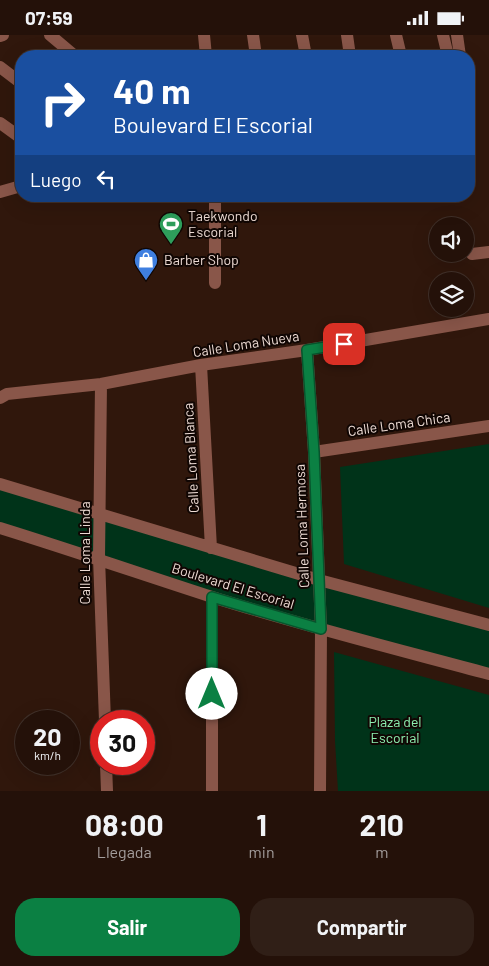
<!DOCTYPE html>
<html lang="es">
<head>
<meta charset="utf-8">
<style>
  :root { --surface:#241109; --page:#301f17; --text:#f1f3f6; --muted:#a39d9c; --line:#41312a; --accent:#0b8043 }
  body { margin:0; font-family:Barlow,sans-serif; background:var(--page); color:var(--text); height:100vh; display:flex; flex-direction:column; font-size:19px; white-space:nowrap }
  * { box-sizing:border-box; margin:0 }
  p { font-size:16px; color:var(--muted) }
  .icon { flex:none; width:28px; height:28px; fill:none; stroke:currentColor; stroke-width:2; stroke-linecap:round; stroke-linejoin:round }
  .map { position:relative; height:756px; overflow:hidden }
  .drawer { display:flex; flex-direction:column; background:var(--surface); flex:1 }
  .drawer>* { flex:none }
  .top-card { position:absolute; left:15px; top:15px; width:460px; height:152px; border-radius:20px; box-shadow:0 5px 20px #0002,0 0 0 1px var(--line); background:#1a4fa0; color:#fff; overflow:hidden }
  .buttons { position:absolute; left:429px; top:182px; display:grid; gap:10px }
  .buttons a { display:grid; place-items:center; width:45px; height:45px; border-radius:50%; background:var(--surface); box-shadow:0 5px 20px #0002,0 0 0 1px var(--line); font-size:25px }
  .speed { position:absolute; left:15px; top:675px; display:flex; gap:10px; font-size:25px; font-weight:700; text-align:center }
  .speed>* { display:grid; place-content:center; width:65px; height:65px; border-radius:50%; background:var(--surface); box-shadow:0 5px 20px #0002,0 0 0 1px var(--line); line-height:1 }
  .speed small { font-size:12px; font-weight:400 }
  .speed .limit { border:8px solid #d22; background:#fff; color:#111 }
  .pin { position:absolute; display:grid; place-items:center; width:42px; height:42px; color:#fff; margin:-21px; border-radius:10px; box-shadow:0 2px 8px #0006 }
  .me { position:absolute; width:55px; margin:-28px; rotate:0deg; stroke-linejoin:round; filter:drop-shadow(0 0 4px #0008) }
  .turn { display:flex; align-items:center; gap:18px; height:105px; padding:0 15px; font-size:22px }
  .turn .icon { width:65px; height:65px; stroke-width:2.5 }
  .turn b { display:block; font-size:35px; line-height:42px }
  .then { display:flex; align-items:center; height:48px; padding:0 15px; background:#0003; gap:10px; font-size:19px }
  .eta { display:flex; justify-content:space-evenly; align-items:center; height:85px; text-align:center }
  .eta b { font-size:30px; font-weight:700; line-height:35px }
  .cta { display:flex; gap:10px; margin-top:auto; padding:10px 15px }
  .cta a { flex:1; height:58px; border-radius:20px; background:var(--accent); color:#fff; font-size:20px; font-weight:700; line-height:58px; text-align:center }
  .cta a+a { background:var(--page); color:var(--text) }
  .status { display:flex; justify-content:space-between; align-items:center; height:35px; padding:0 25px; background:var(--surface); direction:ltr }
  .status svg { height:14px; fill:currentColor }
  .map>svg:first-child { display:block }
  .green { fill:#003319 }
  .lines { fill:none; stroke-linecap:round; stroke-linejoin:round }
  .minor { stroke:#895649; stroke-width:12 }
  .route-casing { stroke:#07532c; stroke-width:12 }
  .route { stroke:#0b8043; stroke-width:9 }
  .labels { text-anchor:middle; stroke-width:4; stroke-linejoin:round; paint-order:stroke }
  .poi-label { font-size:14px; fill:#ecdad3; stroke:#100603; text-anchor:start }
  .street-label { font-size:14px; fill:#ecdad3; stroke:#100603 }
  .park-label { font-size:14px; fill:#8defb0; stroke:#100603 }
</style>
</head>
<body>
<div class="status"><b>07:59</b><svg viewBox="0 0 49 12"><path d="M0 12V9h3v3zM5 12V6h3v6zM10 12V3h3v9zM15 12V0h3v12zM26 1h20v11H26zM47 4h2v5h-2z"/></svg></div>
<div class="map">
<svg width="489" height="756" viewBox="0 0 489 756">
  <rect width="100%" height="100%" fill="#30170c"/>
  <path class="green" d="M489,409V573L344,529L340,432Z
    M0,452L98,482V521L0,491Z
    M101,480L317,545L320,593L100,522Z
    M321,546L489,592V638L323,593Z
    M334,617L489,660V756H338L335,706Z"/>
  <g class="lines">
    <path class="minor" d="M50,0L75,21
      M204,0L206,21
      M253,0L256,21
      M302,0L306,21
      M347,0L350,21
      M396,0L401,21
      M443,0L448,21
      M457,0L460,21
      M0,1L3,0
      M0,32L21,48
      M0,88L21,103
      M0,157L21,151
      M215,161V248
      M472,219L489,217
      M307,315L314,417L321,594L320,756
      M201,330L211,513
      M101,349L99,523L105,686
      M0,363L7,359L101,349L201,330L307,315L489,284
      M314,417L489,391
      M0,449L319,545L489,590
      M0,493C71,515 141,539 212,562C304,591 396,614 489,639
      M106,729L107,756
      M212,756V562"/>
  </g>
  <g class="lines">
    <g class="route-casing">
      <path id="route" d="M212,659V562L321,594L314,417L307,315L344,309"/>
    </g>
    <use href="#route" class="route"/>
  </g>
  <defs>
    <g id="stadium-pin" transform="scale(1.25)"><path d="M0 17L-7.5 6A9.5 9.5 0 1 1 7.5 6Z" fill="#2e9e5b" stroke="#100603"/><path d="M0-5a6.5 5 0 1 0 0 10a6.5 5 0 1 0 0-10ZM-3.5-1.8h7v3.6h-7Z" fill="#fff"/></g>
    <g id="shop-pin" transform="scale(1.25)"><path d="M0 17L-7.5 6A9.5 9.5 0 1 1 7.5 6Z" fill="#3f7fe0" stroke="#100603"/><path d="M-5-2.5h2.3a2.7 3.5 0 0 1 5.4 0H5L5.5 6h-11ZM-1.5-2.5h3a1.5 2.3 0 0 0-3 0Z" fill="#fff"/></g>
  </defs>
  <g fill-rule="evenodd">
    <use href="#stadium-pin" x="171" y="189"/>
    <use href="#shop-pin" x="146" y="225"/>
  </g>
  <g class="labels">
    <g class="poi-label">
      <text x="188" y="186">Taekwondo<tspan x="188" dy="16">Escorial</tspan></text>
      <text x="164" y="230">Barber Shop</text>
    </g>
    <g class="street-label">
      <text transform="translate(246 309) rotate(-9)" y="5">Calle Loma Nueva</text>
      <text transform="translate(399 389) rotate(-8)" y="5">Calle Loma Chica</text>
      <text transform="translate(191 423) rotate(-93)" y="5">Calle Loma Blanca</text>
      <text transform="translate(302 491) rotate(-92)" y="5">Calle Loma Hermosa</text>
      <text transform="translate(85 518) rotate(-90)" y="5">Calle Loma Linda</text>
      <text transform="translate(233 551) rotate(17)" y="5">Boulevard El Escorial</text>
    </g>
    <g class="park-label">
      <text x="395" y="692">Plaza del<tspan x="395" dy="16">Escorial</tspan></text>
    </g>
  </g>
</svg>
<div class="buttons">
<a><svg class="icon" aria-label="sound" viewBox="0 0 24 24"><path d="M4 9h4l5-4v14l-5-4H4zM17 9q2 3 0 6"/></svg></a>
<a><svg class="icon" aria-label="layers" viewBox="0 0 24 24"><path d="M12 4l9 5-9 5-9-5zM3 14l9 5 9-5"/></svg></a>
</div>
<div class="speed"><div>20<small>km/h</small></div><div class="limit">30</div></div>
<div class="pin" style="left:344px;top:309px;background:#d93025"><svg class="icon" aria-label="arrive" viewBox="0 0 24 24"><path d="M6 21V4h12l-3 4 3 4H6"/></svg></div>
<svg class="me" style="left:212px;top:659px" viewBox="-20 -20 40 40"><circle r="19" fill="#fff"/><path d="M0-13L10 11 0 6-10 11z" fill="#0b8043"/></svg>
<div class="top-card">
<div class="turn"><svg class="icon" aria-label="right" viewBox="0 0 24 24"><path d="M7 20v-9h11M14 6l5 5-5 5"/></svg><div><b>40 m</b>Boulevard El Escorial</div></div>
<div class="then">Luego<svg class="icon" aria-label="left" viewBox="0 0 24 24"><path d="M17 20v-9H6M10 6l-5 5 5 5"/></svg></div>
</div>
</div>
<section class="drawer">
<div class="eta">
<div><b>08:00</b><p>Llegada</p></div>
<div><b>1</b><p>min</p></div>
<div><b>210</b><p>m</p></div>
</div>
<div class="cta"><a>Salir</a><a>Compartir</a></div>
</section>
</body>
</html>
